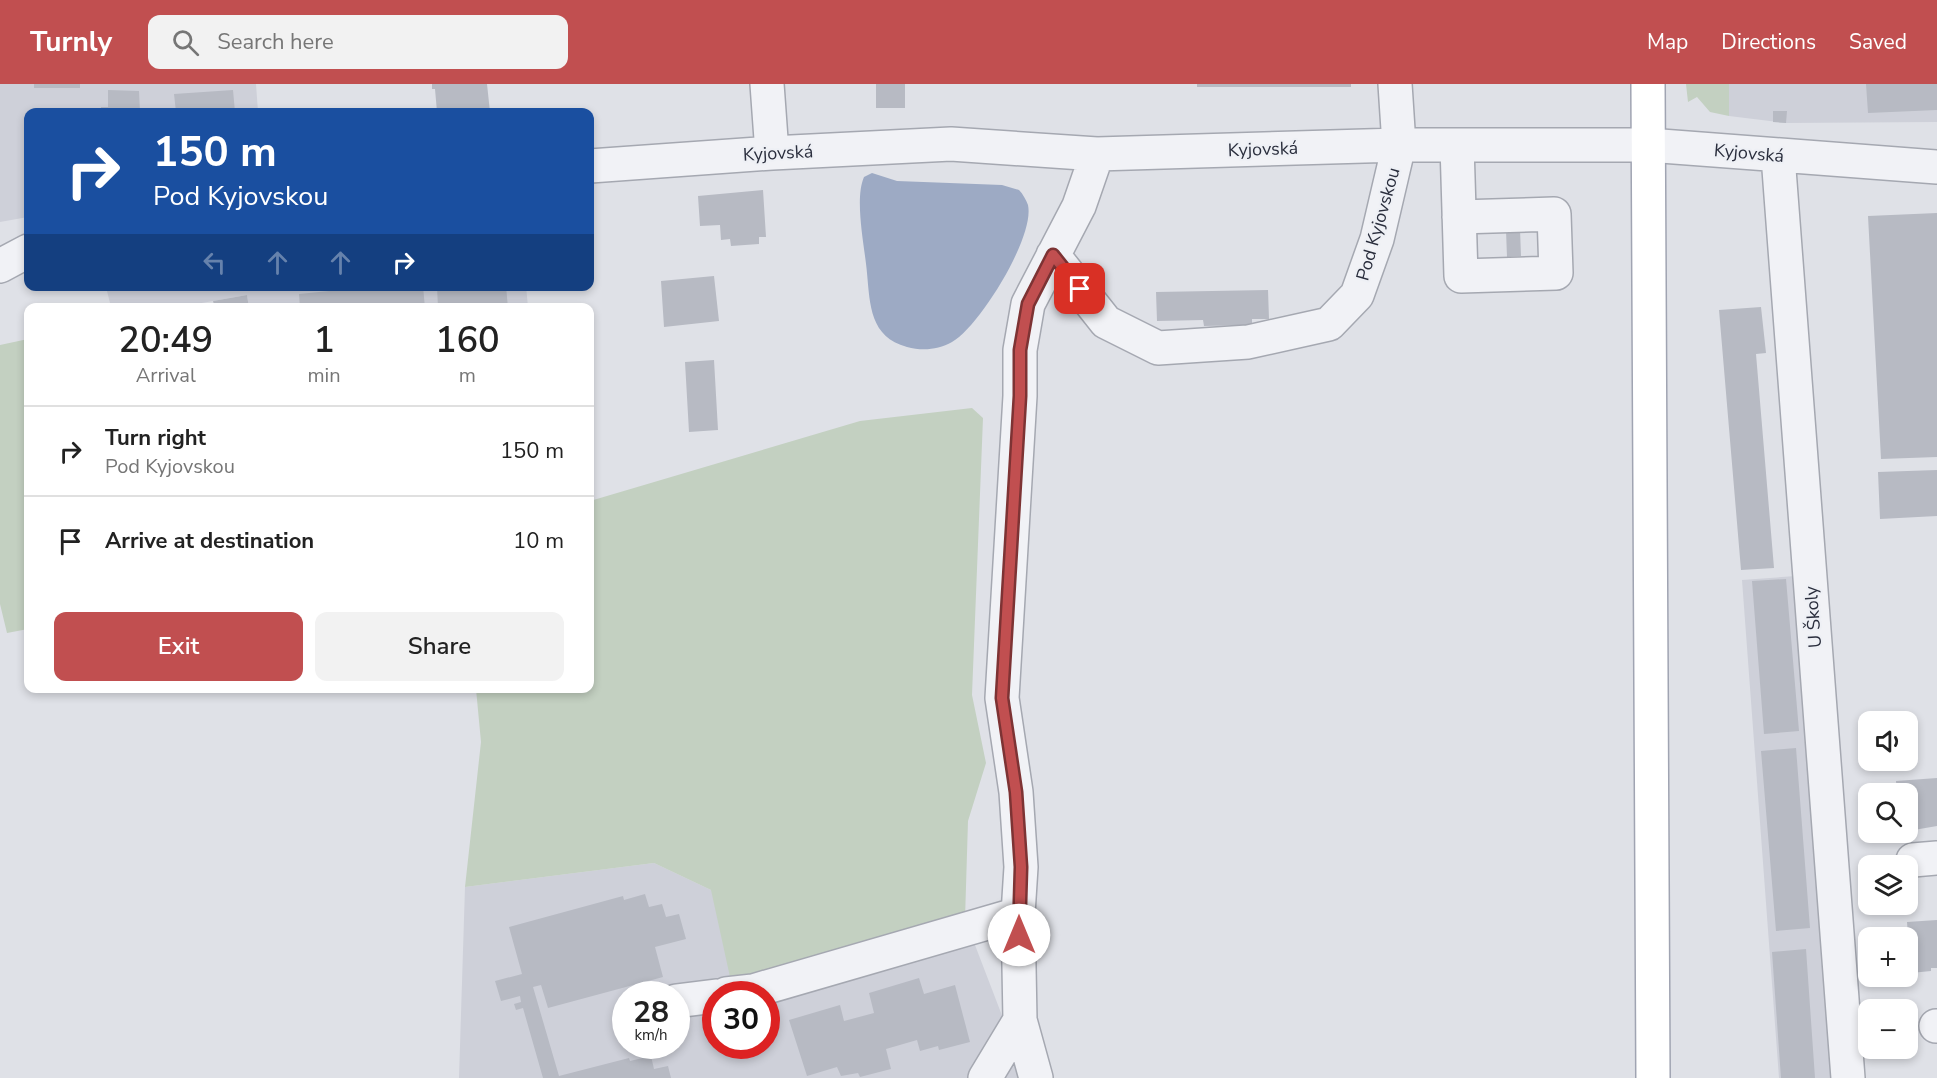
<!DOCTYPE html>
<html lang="en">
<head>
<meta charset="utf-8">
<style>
  :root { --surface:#fff; --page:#f2f2f2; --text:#222; --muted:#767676; --line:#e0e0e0; --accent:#c14f50 }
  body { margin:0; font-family:"Nunito Sans",sans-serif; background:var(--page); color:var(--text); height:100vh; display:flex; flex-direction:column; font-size:22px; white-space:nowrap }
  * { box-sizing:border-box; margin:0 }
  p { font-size:20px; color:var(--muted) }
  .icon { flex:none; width:33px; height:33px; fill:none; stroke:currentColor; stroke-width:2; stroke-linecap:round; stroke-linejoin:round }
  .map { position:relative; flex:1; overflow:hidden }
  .side { position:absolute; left:24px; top:219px; width:570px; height:390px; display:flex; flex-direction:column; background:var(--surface); border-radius:12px; box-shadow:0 3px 9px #0003 }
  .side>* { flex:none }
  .guide { position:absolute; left:24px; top:24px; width:570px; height:183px; border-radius:12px; box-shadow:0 3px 9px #0003; background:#1a4fa0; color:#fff; overflow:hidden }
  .fabs { position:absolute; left:1858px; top:627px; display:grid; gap:12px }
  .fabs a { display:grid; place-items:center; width:60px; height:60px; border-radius:12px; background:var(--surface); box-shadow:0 3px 9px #0003; font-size:30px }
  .speed { position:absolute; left:612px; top:897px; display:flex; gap:12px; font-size:30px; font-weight:700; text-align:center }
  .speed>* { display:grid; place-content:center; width:78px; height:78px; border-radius:50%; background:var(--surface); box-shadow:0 3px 9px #0003; line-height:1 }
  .speed small { font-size:15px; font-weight:400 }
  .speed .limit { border:9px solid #d22; background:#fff; color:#111 }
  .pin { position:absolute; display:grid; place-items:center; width:51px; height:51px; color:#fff; margin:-26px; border-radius:12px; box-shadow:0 3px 9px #0006 }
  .me { position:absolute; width:66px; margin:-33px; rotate:0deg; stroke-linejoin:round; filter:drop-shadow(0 0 4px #0008) }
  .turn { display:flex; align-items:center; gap:21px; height:126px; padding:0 30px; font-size:27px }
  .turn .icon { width:78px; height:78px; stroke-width:2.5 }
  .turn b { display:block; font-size:42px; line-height:51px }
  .lanes { display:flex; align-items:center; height:57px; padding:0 30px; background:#0003; justify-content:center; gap:30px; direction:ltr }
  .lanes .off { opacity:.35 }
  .eta { display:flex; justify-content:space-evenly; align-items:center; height:102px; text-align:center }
  .eta b { font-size:36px; font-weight:600; line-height:42px }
  .primary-button { display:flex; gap:12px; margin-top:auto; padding:12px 30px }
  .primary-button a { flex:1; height:69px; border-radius:12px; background:var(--accent); color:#fff; font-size:24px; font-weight:600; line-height:69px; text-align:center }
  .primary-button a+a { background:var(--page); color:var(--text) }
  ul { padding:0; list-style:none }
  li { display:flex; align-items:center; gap:18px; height:90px; padding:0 30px; border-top:2px solid var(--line) }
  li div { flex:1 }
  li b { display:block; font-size:22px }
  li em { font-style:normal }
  header { display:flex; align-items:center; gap:36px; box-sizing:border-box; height:84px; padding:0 30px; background:var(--accent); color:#fff }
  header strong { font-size:28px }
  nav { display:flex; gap:33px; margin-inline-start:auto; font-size:21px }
  .search { width:420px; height:54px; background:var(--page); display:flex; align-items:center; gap:15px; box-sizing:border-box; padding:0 21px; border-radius:12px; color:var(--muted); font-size:22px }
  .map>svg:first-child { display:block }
  .built { fill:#ced0d9; fill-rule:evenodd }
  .green { fill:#c3d0c1 }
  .water { fill:#9daac4 }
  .building { fill:#b7bac3 }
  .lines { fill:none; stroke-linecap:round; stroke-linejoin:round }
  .minor-casing { stroke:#a5a8b1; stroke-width:36 }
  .major-casing { stroke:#a0a4b2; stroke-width:36 }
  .minor { stroke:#f1f2f6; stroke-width:33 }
  .major { stroke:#fff; stroke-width:33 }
  .route-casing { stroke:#7d3334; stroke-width:15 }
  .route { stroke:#c14f50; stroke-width:10 }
  .labels { text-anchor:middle; stroke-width:4.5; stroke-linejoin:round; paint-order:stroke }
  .street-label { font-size:18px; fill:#2a2e3d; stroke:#eef0f5 }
</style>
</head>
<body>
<header>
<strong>Turnly</strong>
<div class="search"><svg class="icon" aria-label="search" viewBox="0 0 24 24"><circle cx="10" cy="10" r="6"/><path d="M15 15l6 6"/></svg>Search here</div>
<nav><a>Map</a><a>Directions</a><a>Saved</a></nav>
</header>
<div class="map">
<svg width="1937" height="994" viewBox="0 0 1937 994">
  <rect width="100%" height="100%" fill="#dfe1e7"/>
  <path class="built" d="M0,0H256L258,28H28V133L0,138Z
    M1729,0H1937V38L1786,39L1729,32Z
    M526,202L528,223L249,224L247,211L179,223H111L106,203Z
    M1796,492L1833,994H1779L1742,496Z
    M654,779L711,806L965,835L1026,994H459L465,803ZM626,910H676V962H626ZM716,910H766V962H716Z"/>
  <path class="green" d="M1686,0H1729V32L1710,28L1697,13L1688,18Z
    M28,255V545L7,549L0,520V261Z
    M972,324L983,334L972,611L986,679L968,737L965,835L755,893H730L711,806L654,779L465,803L481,658L476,605L590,604V417L860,337Z"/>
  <path class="water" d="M872,89L897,97L1002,101L1019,106C1023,110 1026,116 1028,121C1035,153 979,243 952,258C938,266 922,267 907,263C870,253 870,221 867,189C865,164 854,116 864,93Z"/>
  <path class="building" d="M34,0H80V4H34Z
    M432,0H487L490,28H437L435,5H432Z
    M876,0H905V24H876Z
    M1197,0H1351V3H1197Z
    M1866,0H1937V26L1868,29Z
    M108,6L139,7L140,28H101V23H108Z
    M233,6L235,28H176L174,10Z
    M1773,27H1787L1786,39L1773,38Z
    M763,106L766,153H759V160L731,162L730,155L721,156L720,141L700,142L698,112Z
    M1937,129V373L1881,375L1868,132Z
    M1520,145L1521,172L1507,173L1506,146Z
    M714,192L719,237L664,243L661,197Z
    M379,202H423L425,224H300L299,210Z
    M437,202H506L508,224H438Z
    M1268,206L1269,235H1252V241L1204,242L1203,236L1157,237L1156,208Z
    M247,211L249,224H215L213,217Z
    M1761,223L1766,269L1756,270L1774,484L1741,486L1719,226Z
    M714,276L718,346L689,348L685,278Z
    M1937,386V432L1880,435L1878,388Z
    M1786,495L1799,647L1764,650L1752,497Z
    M1796,664L1810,844L1776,847L1761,667Z
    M1937,694V742L1908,747V710H1897L1896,697Z
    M645,810L649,823L662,820L666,833L679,830L686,855L655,863L663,893L548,924L541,901L533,903L559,992L629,974L630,977L651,972L654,985L668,982L671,994H543L523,924L516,926L514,920L521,918L520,912L501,917L495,897L522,890L509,843L623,812L624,816Z
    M1937,836V884H1931V887L1911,889L1907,838Z
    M1806,865L1815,994H1781L1772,868Z
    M919,894L924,910L955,901L970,958L939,966L938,962L920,967L917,956L886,965L891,985L860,993L858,989L841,992L837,983L807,992L789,936L840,921L844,937L874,929L869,909Z"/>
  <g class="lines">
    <g class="minor-casing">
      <path id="minor" d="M767,0L772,69
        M1457,61L1461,192L1556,189L1554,130L1459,133
        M1778,72L1848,994
        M590,82L772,69L951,60L1097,70L1399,61H1648L1937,83
        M1053,171L1106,238L1158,264L1248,258L1329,240L1357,211L1377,155L1399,61L1395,0
        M0,182L28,167
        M1913,776L1937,774
        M726,910L753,907L1018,830
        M676,917L716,912
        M1936,942H1937
        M985,994L1020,936
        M1036,994L1020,936L1018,830L1021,783L1016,708L1002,614L1020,312V266L1028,220L1079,122L1097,70"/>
    </g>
    <g class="major-casing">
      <path id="major" d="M1648,0L1653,994"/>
    </g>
    <use href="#minor" class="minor"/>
    <use href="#major" class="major"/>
  </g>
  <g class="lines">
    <g class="route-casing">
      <path id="route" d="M1019,851L1021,783L1016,708L1002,614L1020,312V266L1028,220L1053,171L1080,205"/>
    </g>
    <use href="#route" class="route"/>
  </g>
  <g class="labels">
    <g class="street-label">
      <text transform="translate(1263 65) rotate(-2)" y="6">Kyjovská</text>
      <text transform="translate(778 69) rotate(-3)" y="6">Kyjovská</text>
      <text transform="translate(1749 69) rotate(5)" y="6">Kyjovská</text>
      <text transform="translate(1378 140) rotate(-74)" y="6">Pod Kyjovskou</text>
      <text transform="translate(1813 533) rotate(-94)" y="6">U Školy</text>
    </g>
  </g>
</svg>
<div class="fabs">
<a><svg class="icon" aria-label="sound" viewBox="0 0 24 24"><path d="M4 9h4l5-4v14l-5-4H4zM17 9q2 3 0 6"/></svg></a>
<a><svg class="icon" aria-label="search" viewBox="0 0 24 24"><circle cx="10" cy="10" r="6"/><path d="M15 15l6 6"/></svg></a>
<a><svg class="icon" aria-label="layers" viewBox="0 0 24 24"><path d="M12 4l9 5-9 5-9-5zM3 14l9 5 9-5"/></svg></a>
<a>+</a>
<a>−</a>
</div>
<div class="speed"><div>28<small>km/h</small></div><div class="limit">30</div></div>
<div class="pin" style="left:1080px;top:205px;background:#d93025"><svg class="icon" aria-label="arrive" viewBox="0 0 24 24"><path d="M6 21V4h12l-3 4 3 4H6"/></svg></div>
<svg class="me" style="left:1019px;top:851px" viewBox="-20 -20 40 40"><circle r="19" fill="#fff"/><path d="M0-13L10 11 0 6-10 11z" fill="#c14f50"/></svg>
<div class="guide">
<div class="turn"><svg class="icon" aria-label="right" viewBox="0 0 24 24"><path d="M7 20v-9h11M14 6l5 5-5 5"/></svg><div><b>150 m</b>Pod Kyjovskou</div></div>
<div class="lanes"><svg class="icon off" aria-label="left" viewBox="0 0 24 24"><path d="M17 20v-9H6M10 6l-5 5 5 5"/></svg><svg class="icon off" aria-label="ahead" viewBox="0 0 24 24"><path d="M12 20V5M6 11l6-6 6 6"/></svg><svg class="icon off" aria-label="ahead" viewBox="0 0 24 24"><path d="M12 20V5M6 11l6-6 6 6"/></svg><svg class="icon" aria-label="right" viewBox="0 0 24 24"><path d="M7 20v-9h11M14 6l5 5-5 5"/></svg></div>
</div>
<section class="side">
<div class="eta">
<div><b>20:49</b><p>Arrival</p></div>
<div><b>1</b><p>min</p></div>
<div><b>160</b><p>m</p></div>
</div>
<ul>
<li><svg class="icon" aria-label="right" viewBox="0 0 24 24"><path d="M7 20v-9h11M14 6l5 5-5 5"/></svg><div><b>Turn right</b><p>Pod Kyjovskou</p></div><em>150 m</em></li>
<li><svg class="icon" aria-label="arrive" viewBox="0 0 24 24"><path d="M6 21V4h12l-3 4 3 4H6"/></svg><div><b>Arrive at destination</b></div><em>10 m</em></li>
</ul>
<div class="primary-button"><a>Exit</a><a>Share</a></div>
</section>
</div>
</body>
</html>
